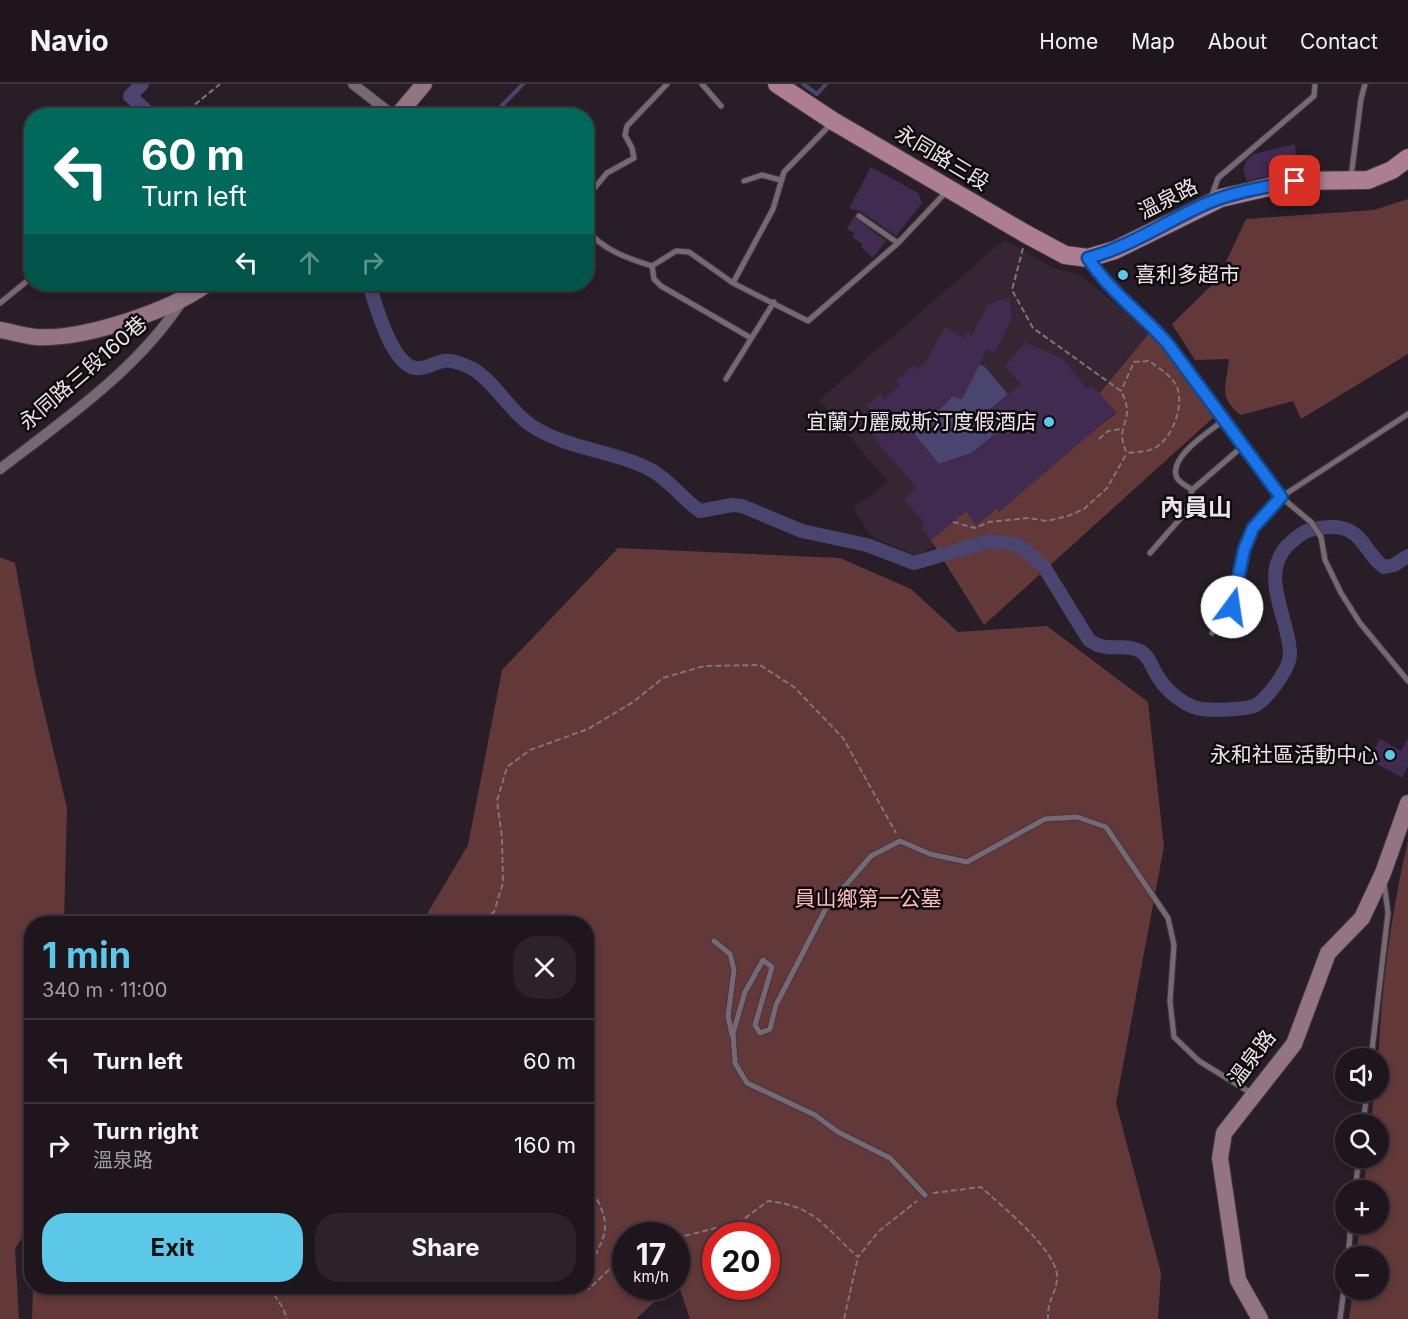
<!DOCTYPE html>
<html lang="en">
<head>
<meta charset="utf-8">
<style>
  :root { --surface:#1f161d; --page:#2c232a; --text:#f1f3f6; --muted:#a19fa4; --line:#3c353b; --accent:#5bc8e7 }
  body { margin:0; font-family:Inter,"Noto Sans TC",sans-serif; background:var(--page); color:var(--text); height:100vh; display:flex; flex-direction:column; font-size:22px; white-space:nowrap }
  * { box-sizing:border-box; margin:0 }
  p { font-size:20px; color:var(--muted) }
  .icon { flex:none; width:33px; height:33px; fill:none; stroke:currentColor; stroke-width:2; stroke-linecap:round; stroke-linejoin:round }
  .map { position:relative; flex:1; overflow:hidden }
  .panel { position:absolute; left:24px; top:832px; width:570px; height:378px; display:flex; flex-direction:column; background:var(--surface); border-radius:24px; box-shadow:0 3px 9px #0003,0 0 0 2px var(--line) }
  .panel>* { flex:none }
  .guide { position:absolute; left:24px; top:24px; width:570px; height:183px; border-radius:24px; box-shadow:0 3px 9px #0003,0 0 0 2px var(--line); background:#00695c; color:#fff; overflow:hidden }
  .controls { position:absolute; left:1335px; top:964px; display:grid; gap:12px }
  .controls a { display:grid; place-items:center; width:54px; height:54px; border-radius:50%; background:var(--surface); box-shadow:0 3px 9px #0003,0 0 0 2px var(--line); font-size:30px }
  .speed { position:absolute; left:612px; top:1138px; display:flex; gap:12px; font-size:30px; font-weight:700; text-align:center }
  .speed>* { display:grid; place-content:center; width:78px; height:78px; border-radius:50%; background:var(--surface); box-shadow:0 3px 9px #0003,0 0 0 2px var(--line); line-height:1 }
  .speed small { font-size:15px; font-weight:400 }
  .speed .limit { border:9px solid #d22; background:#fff; color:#111 }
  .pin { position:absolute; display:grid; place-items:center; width:51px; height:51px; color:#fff; margin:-26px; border-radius:12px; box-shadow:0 3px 9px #0006 }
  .me { position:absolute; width:66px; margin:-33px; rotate:14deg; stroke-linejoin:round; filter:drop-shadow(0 0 4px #0008) }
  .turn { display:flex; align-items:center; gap:21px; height:126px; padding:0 18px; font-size:27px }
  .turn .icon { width:78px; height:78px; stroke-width:2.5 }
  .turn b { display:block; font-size:42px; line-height:51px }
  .lanes { display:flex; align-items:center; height:57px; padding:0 18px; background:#0003; justify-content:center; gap:30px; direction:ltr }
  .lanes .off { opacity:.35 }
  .round { display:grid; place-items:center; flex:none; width:63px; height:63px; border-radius:24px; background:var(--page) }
  .summary { display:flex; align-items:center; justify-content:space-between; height:102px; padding:0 18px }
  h1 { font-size:36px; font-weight:700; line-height:45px; color:var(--accent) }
  .action { display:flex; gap:12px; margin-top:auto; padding:12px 18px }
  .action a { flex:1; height:69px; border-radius:24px; background:var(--accent); color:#111; font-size:24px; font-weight:700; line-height:69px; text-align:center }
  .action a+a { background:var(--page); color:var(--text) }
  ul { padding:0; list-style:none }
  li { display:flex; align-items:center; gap:18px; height:84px; padding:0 18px; border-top:2px solid var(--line) }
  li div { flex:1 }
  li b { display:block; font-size:22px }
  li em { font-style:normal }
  header { display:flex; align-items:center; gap:36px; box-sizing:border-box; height:84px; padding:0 30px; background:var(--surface); border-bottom:2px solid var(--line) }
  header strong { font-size:28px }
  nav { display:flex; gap:33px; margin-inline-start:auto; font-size:21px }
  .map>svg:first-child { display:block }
  .built { fill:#362533 }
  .green { fill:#623838; fill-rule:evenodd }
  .water { fill:#49456e }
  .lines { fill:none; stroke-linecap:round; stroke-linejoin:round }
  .stream { stroke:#49456e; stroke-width:4 }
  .canal { stroke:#49456e; stroke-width:14 }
  .building { fill:#412b50 }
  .lane-casing { stroke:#423840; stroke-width:7 }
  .street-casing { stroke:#423840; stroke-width:12 }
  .secondary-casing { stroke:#423840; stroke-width:18 }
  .primary-casing { stroke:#423840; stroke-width:20 }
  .path { stroke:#7e747c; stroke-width:2; stroke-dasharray:6 3; stroke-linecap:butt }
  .lane { stroke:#776974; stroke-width:5 }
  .street { stroke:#776974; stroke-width:10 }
  .secondary { stroke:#927483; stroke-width:16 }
  .primary { stroke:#ad7e91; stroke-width:18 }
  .route-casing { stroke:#114b97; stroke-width:15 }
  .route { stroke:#1a73e8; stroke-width:10 }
  .poi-dot { fill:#5bc8e7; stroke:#0f0a0e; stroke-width:2 }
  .labels { text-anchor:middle; stroke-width:5; stroke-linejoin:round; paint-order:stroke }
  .street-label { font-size:21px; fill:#ece4ea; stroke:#0f0a0e }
  .poi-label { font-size:21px; fill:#ece4ea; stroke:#0f0a0e; text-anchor:end }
  .park-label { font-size:21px; fill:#ffbcbb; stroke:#0f0a0e }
  .quarter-label { font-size:24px; font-weight:bold; fill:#ece4ea; stroke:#0f0a0e }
</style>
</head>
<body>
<header>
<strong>Navio</strong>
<nav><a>Home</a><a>Map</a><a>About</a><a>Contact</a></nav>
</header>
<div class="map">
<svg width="1408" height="1235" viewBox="0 0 1408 1235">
  <rect width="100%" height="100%" fill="#291e27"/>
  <path class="built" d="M1004,156L1056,185L1079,190L1150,248L1100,309L1116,328L975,444L956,449L917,472L872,453L853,424L888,398L819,316Z"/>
  <path class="green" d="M1408,115V270L1301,335L1293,317L1241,331C1217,314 1227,301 1229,275L1195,276L1172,240L1218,195L1246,135L1374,126Z
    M1150,248L1214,333L984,541L931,456L966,427L976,441L1116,329L1099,310Z
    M618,464L840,474L911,505L958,548L1047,542L1148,618L1164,762L1116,1019L1161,1189L1158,1235H690L677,1197L676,1152H626V1203H670L636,1235H32L33,1203H586V840H421L468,761L502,586ZM716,1152H766V1203H716Z
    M0,473L15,479L36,593L67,724L64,837L71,840H32V1137L15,1165L19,1235H0Z
    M1408,757V1235H1349L1353,1206H1378V1173H1356L1360,1140H1378V1107H1363L1367,1074H1378V1041H1371L1374,1008H1378C1378,927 1389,837 1408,757Z"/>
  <path class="water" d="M979,281L984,282L1008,310L986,329L1000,346L972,369L939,380L914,350L953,312L962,315Z"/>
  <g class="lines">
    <path class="stream" d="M803,0L817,10L826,0
      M492,32L523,0"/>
    <path class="canal" d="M142,0L130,12L152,32
      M369,200C375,220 389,269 408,281C419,289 431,280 443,277C452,275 465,281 473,285C496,299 509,327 532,342C569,366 613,366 651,386C670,396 682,415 700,427L732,421L742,422L802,447L867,461L914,479L990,457L1019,461L1044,483L1089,556C1107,570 1123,558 1140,567C1150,572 1152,585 1158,593C1166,606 1182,620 1197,624C1207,627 1246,626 1256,621C1268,614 1291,583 1290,569C1289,532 1254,485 1295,455C1299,452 1304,447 1310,446C1322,443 1339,441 1350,447C1365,455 1370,474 1384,483L1394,481L1408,472"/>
  </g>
  <path class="building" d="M1295,60L1297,86L1247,97L1243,86L1247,75L1254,70Z
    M871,83L918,109L922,119L896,152L862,128L849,124Z
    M854,132L886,157L873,174L861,163L862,160L852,153L854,149L847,145Z
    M1009,213L1012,234L995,269L987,265L962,315L953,312L914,350L939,380L972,369L1000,346L986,329L1021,300L1005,283L1025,258L1063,275L1087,305L1092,301L1116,328L999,428L996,424L976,441L966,427L931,456L921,444L925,440L904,415L916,404L865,343L876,332L867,322L880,310L884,316L900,301L896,297L913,281L917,285L927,276L945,243L964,254L967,248L972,251L988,221Z
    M1408,654V682L1402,694L1369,675L1380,655L1401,667Z"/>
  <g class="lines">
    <g class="lane-casing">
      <path id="lane" d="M702,0L721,22
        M109,30L111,32
        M1351,93L1361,15L1365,0
        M744,97L762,91L780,96
        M1211,114L1218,94L1314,12L1315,0
        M586,122L591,108L607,89L634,74L632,64L625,51L627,42L667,0
        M859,132L898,159
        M586,144C600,165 629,175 652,182
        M1091,178C1111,210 1143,232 1168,260L1281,413L1311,438L1321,453L1325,476L1341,509L1360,539L1408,597
        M652,182L676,167L689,168L733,199L808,237L898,159L947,107
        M652,182L654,195L661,202L751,254
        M733,199L773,125L784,88L831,40
        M0,219L32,193
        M726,295L774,218
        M1192,406C1187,402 1180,399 1177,394C1167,373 1211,347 1225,335
        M1150,469L1186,428L1192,406L1244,361
        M1212,549L1232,523L1244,466L1253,444L1281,413L1408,330
        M714,857L730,870L734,886L728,932L732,951
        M1371,975L1388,829L1384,798
        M1363,1041L1367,1008
        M1355,1107L1359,1074
        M925,1111L890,1074L838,1048L815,1031L747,999L735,979L733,949L745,908L763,876L772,883L755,941L760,949L770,945L776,921L826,824L871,772L900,757L930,770L967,778L1045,735L1077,733L1106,743L1168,834L1174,861L1170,917L1174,953L1199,977L1251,1009
        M1348,1173L1351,1140
        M1340,1235L1346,1190"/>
    </g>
    <g class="street-casing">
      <path id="street" d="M353,0L394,32
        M0,385C64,336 137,286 182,217"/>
    </g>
    <g class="secondary-casing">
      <path id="secondary" d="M397,32L424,0
        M0,246C12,248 24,252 36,253C83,256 170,227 207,200
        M1260,1235L1238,1196L1220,1074L1224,1049L1294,960L1328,869L1362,834L1383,789L1408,719"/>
    </g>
    <g class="primary-casing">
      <path id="primary" d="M777,0L833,37L1026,150L1065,171L1088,174L1115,166L1221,114L1295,97L1368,96L1392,86L1408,74"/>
    </g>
    <path class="path" d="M181,32L220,0
      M1023,164L1012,206L1033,244L1121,307C1138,339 1112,340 1127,369C1135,368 1147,368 1155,364C1172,354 1183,325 1178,306C1175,294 1159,284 1149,277L1134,278L1121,307
      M1099,355L1108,347L1122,345
      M953,438L975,444L989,438L1028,434L1047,437L1068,432L1084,425L1107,404L1127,369
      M476,840L494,828L503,799L502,753L497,717L507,683L530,666L588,645L633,618L663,594L704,582L760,581L794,603L843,654L896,749
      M586,1103H590C614,1143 607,1149 586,1188
      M933,1109L981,1103C1000,1121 1060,1168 1057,1195C1056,1210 1047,1216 1048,1235
      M676,1154L740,1138L768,1117C816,1122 825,1144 858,1173L879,1147L917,1117
      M586,1201L589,1205L614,1181L626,1175
      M269,1203L283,1224L287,1235
      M844,1235L858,1173"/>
    <use href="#lane" class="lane"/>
    <use href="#street" class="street"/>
    <use href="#secondary" class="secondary"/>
    <use href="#primary" class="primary"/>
  </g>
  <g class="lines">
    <g class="route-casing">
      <path id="route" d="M1232,523L1244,466L1253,444L1281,413L1168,260C1142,230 1110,208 1088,174C1132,162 1168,136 1210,118C1237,107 1267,103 1295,97"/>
    </g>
    <use href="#route" class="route"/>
  </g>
  <g class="poi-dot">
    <circle cx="1123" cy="191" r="6"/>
    <circle cx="1049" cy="338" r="6"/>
    <circle cx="1390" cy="671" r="6"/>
  </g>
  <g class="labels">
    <g class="street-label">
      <text transform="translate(942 74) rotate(31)" y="7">永同路三段</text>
      <text transform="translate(1168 115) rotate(-27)" y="7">溫泉路</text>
      <text transform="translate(83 289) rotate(-41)" y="7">永同路三段160巷</text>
      <text transform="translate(1252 974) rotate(-53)" y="7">溫泉路</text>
    </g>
    <g class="poi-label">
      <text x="1135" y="198" text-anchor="start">喜利多超市</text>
      <text x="1037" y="345">宜蘭力麗威斯汀度假酒店</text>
      <text x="1378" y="678">永和社區活動中心</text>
    </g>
    <g class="park-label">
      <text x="868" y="822">員山鄉第一公墓</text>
    </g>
    <g class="quarter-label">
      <text x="1196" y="432">內員山</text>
    </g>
  </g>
</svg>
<div class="controls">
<a><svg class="icon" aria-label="sound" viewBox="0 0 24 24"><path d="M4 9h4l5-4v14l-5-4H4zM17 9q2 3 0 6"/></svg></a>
<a><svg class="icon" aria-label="search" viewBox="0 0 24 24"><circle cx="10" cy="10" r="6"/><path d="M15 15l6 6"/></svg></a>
<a>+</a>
<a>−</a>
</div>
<div class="speed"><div>17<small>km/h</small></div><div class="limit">20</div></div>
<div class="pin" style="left:1295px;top:97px;background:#d93025"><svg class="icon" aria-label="arrive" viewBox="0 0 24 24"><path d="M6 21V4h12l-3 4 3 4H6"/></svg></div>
<svg class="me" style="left:1232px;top:523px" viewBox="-20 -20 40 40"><circle r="19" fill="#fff"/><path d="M0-13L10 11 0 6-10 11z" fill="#1a73e8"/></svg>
<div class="guide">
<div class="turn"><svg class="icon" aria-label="left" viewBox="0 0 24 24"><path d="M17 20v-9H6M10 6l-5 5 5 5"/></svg><div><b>60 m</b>Turn left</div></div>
<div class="lanes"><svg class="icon" aria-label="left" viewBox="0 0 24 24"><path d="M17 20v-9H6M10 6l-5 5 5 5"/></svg><svg class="icon off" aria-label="ahead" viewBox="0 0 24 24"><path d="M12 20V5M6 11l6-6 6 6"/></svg><svg class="icon off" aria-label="right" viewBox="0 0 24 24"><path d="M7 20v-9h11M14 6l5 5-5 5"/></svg></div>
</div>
<section class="panel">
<div class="summary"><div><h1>1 min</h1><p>340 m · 11:00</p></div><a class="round"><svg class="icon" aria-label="close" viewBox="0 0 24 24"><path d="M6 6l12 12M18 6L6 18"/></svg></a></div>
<ul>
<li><svg class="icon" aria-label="left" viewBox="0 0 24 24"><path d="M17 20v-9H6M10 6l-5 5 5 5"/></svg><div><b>Turn left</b></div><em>60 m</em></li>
<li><svg class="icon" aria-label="right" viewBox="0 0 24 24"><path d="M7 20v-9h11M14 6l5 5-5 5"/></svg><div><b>Turn right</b><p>溫泉路</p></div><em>160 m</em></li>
</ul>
<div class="action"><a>Exit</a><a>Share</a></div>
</section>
</div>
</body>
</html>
